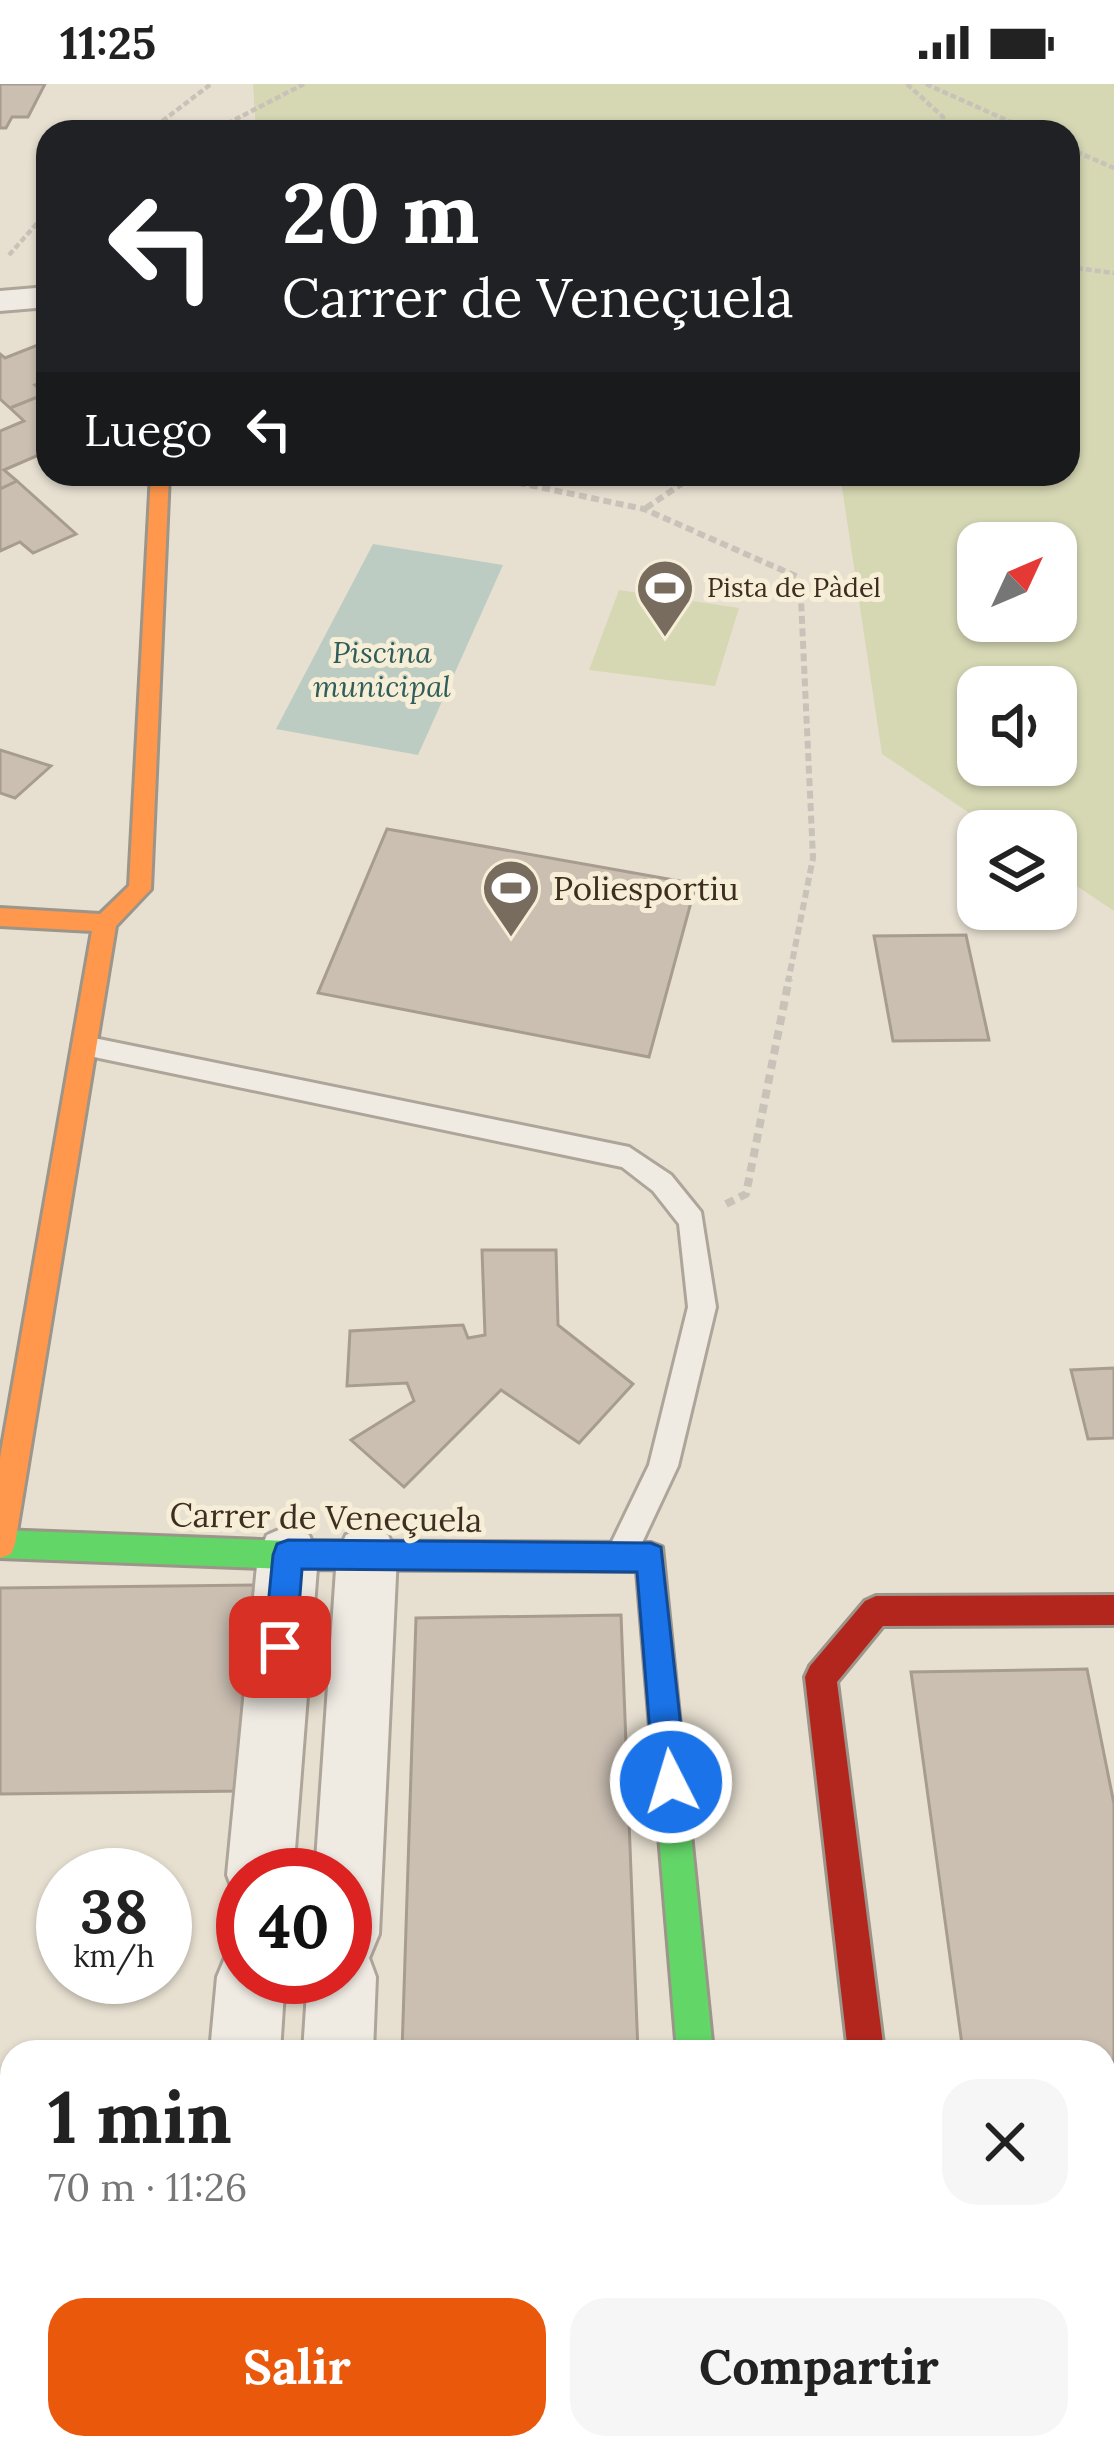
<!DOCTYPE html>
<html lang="es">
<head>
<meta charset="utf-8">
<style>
  :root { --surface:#fff; --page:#f6f6f6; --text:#222; --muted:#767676; --accent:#ea580c }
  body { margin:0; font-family:Lora,serif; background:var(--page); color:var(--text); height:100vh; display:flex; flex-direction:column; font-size:45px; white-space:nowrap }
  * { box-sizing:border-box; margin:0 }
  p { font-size:39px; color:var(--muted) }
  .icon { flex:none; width:66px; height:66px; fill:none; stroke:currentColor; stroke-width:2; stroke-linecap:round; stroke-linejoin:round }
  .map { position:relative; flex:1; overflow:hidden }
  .panel { position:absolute; left:0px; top:1956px; width:1116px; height:420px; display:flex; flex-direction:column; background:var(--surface); border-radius:36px 36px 0 0; box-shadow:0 3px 9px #0004 }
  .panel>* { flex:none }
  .banner { position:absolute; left:36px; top:36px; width:1044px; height:366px; border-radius:36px; box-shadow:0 3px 9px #0004; background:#202124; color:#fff; overflow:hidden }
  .needle { width:78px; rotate:46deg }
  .fabs { position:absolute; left:957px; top:438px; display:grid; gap:24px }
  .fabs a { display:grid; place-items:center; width:120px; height:120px; border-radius:24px; background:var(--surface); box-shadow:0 3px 9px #0004; font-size:60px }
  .speed { position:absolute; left:36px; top:1764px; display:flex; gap:24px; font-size:60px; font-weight:700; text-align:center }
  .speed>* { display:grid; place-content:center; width:156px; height:156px; border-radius:50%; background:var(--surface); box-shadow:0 3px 9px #0004; line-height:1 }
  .speed small { font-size:30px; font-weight:400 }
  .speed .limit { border:18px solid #d22; background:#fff; color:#111 }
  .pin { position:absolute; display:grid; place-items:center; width:102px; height:102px; color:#fff; margin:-51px; border-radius:24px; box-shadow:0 6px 18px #0006 }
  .me { position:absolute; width:132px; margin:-66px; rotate:355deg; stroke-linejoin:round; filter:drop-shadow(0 0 9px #0008) }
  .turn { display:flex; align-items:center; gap:42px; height:252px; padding:0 48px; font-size:54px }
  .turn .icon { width:156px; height:156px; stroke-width:2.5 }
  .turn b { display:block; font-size:84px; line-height:102px }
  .then { display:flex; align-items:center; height:114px; padding:0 48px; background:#0003; gap:24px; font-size:45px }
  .round { display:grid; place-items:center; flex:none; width:126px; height:126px; border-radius:36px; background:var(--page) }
  .head { display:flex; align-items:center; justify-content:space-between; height:204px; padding:0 48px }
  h1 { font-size:72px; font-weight:800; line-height:90px }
  .primary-button { display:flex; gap:24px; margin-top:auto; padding:24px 48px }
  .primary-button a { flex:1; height:138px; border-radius:36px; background:var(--accent); color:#fff; font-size:48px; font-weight:800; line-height:138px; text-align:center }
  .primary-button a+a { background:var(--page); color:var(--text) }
  .status { display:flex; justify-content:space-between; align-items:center; height:84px; padding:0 60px; background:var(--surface); direction:ltr }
  .status svg { height:33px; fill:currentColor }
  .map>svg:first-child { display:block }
  .green { fill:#d6d7b3; fill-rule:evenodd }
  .water { fill:#bcccc2 }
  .building { fill:#cbbfb2; stroke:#a89c90; stroke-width:3 }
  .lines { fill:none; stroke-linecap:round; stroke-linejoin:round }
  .lane-casing { stroke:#ada599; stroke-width:6 }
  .street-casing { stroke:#ada599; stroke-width:6 }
  .fast-casing { stroke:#9c958a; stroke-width:6 }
  .slow-casing { stroke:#9c958a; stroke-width:6 }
  .jam-casing { stroke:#9c958a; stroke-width:6 }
  .path-far2 { stroke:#c8c2b9; stroke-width:4.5; stroke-dasharray:6 3; stroke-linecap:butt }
  .path-far1 { stroke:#c8c2b9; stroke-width:6; stroke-dasharray:8 4.5; stroke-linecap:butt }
  .path { stroke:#c8c2b9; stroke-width:8; stroke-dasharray:9 6; stroke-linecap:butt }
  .lane { fill:#efebe3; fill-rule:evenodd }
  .street { fill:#efebe3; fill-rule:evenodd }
  .fast { fill:#63d668; fill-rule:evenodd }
  .slow { fill:#ff974d; fill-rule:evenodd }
  .jam { fill:#b3261e; fill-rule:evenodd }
  .route { fill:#1a73e8; stroke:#114b97; stroke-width:3 }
  .labels { text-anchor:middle; stroke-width:10; stroke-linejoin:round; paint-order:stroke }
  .far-poi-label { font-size:27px; fill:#3d2e20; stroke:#f7eed8; text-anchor:start }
  .far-water-label { font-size:30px; font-style:italic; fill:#2f5d5a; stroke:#f7eed8 }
  .poi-label { font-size:33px; fill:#3d2e20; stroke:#f7eed8; text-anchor:start }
  .street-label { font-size:33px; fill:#3d2e20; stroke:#f7eed8 }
</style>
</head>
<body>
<div class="status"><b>11:25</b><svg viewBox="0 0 49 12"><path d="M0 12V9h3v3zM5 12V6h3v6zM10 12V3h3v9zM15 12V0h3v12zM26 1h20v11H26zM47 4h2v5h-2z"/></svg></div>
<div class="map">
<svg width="1114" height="2376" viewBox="0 0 1114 2376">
  <rect width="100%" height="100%" fill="#e7e0d1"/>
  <path class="green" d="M253,0H1114V827L1056,788V747H996L882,670L840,390H1068V48H256ZM978,459H1056V537H978ZM978,603H1056V681H978Z
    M619,506L739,524L715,602L589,586Z"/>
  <path class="water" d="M373,460L503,481L418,671L276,645Z"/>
  <path class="building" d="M0,0H45L28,33H12L6,44H0Z
    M48,257V296L35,301L45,310L10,324L0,315V270L5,274Z
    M45,310L48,367L4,386L17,397L0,405V347L24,337L10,324Z
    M17,397L76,450L33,469L20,458L0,467V405Z
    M0,666L51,682L15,714L0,709Z
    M387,745L696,800L649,973L318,909Z
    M966,851L989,956L893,957L874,852Z
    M482,1166H556L558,1241L633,1300L579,1359L501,1306L404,1403L351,1356L414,1317L407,1299L347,1302L350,1247L463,1241L468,1254L485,1251Z
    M1114,1284V1354L1088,1355L1071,1286Z
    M261,1501L243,1707L0,1710V1504Z
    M621,1531L638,1968H402L416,1534Z
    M1087,1585L1114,1720V2376H1020L1018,2364H1104V1968H963L911,1588Z
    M0,2348H12V2364H405V2376H0Z"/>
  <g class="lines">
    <g class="lane-casing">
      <path id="lane" d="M84,952L629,1063L671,1091L701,1128L716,1223L678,1382L633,1478L622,1482L611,1478L607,1468L649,1381L688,1223L679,1140L653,1107L622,1083L75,969L72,962L75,955Z"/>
    </g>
    <g class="street-casing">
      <path id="street" d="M48,203V223L0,227V207Z
        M288,1442L309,1451L318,1471L293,1791H243V1817L236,1815L227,1791L258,1471L267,1451Z
        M367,1442L388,1451L397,1471L379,1850L369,1874L376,1893L373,1968H303L308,1893H345V1791H315L337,1471L346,1451Z
        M243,1862V1893H285L280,1968H210L217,1893L227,1869Z
        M409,2364H487L488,2376H408Z
        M636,2364H714V2376H634Z
        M874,2364H952L955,2376H875Z"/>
    </g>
    <g class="fast-casing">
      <path id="fast" d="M0,1446L288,1457L651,1459L662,1463L713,1968H677L637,1487L288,1485L0,1474Z"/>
    </g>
    <g class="slow-casing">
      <path id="slow" d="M151,390H169L151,805L116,842L15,1460L11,1470L0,1474V1374L92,847L0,842V824L100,830L129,802Z"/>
    </g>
    <g class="jam-casing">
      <path id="jam" d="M1114,1511V1541L883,1542L837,1598L884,1968H848L805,1593L810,1582L865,1517L876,1512Z"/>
    </g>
    <path class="path-far2" d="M907,0L943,33L944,48
      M926,0L1033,48
      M148,48L211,0
      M211,48L304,0
      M1068,64L1114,84
      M9,171L48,127
      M1068,183L1114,189
      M478,390L495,394
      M691,394L696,390"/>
    <path class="path-far1" d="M481,391L644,425L800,494L813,774L788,898
      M646,424L695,391"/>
    <path class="path" d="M726,1120L746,1110L789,895"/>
    <use href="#lane" class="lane"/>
    <use href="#street" class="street"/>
    <use href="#fast" class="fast"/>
    <use href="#slow" class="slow"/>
    <use href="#jam" class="jam"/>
  </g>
  <path class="route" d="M288,1456L651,1459L661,1463L687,1698L682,1710L671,1715L659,1710L654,1698L637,1488L302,1485L296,1563L291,1574L280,1578L269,1574L264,1563L273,1471L277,1460Z"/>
  <defs>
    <g id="stadium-pin" transform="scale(3)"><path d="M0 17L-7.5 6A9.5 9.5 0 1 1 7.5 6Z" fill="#786c5e" stroke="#f7eed8"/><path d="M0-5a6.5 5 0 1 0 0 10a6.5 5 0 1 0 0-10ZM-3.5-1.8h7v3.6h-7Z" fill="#fff"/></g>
  </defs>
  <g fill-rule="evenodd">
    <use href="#stadium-pin" x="665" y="504"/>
    <use href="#stadium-pin" x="511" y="804"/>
  </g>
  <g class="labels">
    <g class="far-poi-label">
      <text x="707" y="513">Pista de Pàdel</text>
    </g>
    <g class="far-water-label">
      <text x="382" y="579">Piscina<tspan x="382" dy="34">municipal</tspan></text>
    </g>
    <g class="poi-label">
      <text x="553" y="816">Poliesportiu</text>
    </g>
    <g class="street-label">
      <text transform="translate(326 1433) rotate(1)" y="12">Carrer de Veneçuela</text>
    </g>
  </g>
</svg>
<div class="fabs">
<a><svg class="needle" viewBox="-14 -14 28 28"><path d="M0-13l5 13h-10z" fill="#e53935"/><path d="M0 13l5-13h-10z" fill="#767676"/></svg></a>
<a><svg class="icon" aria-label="sound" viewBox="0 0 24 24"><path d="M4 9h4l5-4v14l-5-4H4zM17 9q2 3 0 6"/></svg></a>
<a><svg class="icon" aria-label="layers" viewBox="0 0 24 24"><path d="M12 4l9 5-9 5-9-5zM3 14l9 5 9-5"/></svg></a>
</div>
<div class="speed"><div>38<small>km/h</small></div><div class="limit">40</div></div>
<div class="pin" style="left:280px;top:1563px;background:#d93025"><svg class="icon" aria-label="arrive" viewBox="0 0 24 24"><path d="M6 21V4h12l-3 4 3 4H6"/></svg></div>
<svg class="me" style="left:671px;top:1698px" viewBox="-20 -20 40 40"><circle r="17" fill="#1a73e8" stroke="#fff" stroke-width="3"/><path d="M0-11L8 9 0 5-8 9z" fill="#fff"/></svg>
<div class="banner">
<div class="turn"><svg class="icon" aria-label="left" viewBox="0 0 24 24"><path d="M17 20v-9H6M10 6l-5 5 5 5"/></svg><div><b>20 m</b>Carrer de Veneçuela</div></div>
<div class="then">Luego<svg class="icon" aria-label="left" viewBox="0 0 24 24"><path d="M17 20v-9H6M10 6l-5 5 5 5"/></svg></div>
</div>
<section class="panel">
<div class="head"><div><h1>1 min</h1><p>70 m · 11:26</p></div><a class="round"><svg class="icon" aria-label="close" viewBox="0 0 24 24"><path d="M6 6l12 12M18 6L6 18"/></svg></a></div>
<div class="primary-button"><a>Salir</a><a>Compartir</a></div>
</section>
</div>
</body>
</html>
